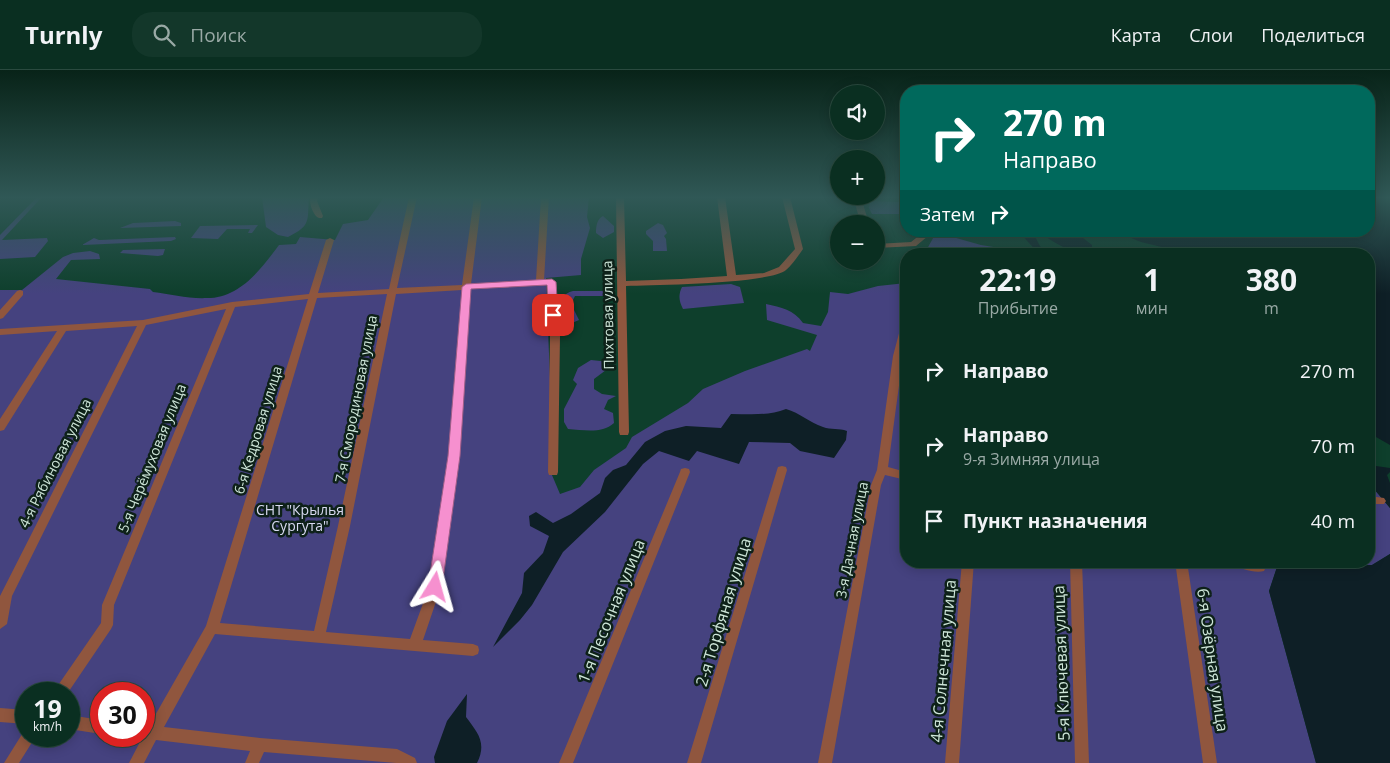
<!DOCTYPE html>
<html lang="ru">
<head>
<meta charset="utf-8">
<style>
  :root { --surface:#0a2f21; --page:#13372a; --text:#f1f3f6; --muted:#99a9a5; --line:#2a4a3f }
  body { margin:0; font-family:"Open Sans",sans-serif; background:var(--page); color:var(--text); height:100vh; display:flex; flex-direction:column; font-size:19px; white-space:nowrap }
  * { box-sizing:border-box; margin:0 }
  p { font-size:16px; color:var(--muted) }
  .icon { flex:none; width:28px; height:28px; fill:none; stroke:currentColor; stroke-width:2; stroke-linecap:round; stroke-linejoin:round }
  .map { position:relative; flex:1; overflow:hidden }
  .panel { position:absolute; left:900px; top:178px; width:475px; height:320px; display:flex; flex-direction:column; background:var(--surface); border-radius:20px; box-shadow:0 2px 12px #0003,0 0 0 1px var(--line) }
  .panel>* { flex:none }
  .banner { position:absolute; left:900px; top:15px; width:475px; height:152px; border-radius:20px; box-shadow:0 2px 12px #0003,0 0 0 1px var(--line); background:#00695c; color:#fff; overflow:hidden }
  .tools { position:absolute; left:830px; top:15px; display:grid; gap:10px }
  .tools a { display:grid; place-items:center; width:55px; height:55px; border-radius:50%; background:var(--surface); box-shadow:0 2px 12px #0003,0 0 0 1px var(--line); font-size:25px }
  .speed { position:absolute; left:15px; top:612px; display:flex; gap:10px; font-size:25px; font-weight:700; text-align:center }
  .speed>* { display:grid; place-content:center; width:65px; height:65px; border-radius:50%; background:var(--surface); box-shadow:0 2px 12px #0003,0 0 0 1px var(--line); line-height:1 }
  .speed small { font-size:12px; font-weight:400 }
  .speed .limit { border:8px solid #d22; background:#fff; color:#111 }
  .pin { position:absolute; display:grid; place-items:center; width:42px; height:42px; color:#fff; margin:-21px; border-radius:10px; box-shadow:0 2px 8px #0006 }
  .me { position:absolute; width:55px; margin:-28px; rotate:8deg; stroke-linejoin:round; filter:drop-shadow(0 0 4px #0008) }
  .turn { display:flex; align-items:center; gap:18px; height:105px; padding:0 20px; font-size:22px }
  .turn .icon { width:65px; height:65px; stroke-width:2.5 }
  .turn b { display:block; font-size:35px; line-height:42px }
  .then { display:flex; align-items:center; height:48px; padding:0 20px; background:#0003; gap:10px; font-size:19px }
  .eta { display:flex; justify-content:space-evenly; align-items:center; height:85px; text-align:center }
  .eta b { font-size:30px; font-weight:700; line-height:35px }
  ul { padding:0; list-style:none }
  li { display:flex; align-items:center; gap:15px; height:75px; padding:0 20px }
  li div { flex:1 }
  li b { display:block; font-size:19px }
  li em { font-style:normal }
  header { display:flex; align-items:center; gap:30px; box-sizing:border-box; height:70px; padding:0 25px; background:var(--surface); border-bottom:1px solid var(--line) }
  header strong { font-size:24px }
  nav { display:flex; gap:28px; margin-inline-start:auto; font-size:18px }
  .search { width:350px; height:45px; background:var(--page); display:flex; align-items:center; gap:12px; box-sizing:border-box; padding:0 18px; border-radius:20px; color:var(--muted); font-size:19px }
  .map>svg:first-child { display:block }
  .green { fill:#45427f; fill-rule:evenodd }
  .water { fill:#0e1f26 }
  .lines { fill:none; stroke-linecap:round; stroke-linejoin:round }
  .street { fill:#90563e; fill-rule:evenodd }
  .route { fill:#f690cf; stroke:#a05e87 }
  .labels { text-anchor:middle; stroke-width:5; stroke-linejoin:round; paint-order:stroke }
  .street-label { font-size:14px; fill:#cee6d9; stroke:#0e2119 }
  .park-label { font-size:14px; fill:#d9daf2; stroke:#0e2119 }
  .near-street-label { font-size:16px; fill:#cee6d9; stroke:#0e2119 }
</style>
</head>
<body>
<header>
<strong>Turnly</strong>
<div class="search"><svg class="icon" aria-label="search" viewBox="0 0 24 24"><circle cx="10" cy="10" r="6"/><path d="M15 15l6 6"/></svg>Поиск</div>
<nav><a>Карта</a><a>Слои</a><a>Поделиться</a></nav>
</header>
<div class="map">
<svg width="1390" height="693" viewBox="0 0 1390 693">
  <rect width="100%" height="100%" fill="#0e3f2c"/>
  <path class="green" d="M37,127H42L2,170L47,168L48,171L35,187L0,189V165Z
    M262,127H309C307,151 312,155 288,167L278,165L266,157Z
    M384,127H589L587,147L590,158L581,189V205L546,208L550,309L549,398L560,424L580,417L594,400L626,378L632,367L688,333L703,319L745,301L807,279L810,281L817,265L767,250L766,234C781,237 794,240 803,253L821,256L828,242L830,222L848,224L878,216L906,213V491H1279L1269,521L1316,693H0V220H22L63,187L73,183L90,181L99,184L100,189L71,190L56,209L150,219L153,222C170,224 189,229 207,228C240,228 261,199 279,175L296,174L300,167L335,170L343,154L368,150ZM26,624H69V666H26ZM101,624H144V666H101Z
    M901,130H906V144H872L869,138L870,132L872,131L898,132Z
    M603,146L614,156V162L603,168L596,163C596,156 597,149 603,146Z
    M175,151L181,153V156L120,158L133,153Z
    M658,153L663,155L667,163L664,166L666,169L667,181H653V171L646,164V161Z
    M258,155L252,163H248L250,159H227L218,169L191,168L200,156Z
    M937,161H945L942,164L981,175L1037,184H928L927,179Z
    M175,167L176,169L171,171L82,175L94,168L99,170Z
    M165,179L163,185L158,186L120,183L123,180Z
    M731,214L740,217L744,233L683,239C679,231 678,225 682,217Z
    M573,221H606L607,223L605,226H575L571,234L579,250L565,256C561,241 554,226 573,221Z
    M591,290L610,292L606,300L594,309V319L602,324L616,326L608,330L604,339L613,343L614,353C602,364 584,360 568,359L564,352V339L577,314L573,310L578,298Z
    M1369,413L1390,438V484L1372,495L1347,496L1334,491H1369Z"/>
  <path class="water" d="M1369,127H1390V375L1369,363V184H1175L1174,180L1141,172L1121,164L1110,162L1078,164L1092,175V184C1071,184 1054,173 1038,161H1369Z
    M1019,161H1032C1038,170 1040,182 1051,184C1036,184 1028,172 1019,161Z
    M786,339C800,343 809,352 823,357C831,360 839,358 847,361L846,370L834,388L800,381L790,373L749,372L739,394L697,381L689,391L659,381L643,394L605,442L563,482L532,535L520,550L493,577L522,523L524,503L543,483L549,466L530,456L529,446L536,442L553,453L571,444L600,423L605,408L613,400L626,395L645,372L665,361L686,356L721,358L731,344C750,344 769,346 786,339Z
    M1369,395L1390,398V402L1387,405L1390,413V438L1369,413Z
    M1390,484V693H1316L1269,521L1279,491H1334L1347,496L1372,495Z
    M467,624L466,647C478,663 487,673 477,693H435L434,687L447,651Z"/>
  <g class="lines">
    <path class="street" d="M310,127H318L317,131L323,146L322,148H319C313,146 309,133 310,127Z
      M409,127H417L397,218L462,215L474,127H482L471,214L536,210L541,127H549L544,210L552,209L556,212L560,266L558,402L557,405H549L548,402L550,266L548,215L470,219L459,386L441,517L423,570L473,574L478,576L479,580L478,584L473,586L215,564L164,657L260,668L397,679L415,688L417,693H396L264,682L259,693H245L250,681L156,670L144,693H129L142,668L139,666H144V655L149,656L206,556L308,229L235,237L114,535L113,555L111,559L67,624H52L101,553L102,535L226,239L146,255L12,526L7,554L0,559V526L137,256L66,261L4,360L0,361V349L57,261L0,265V259L143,250L232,232L309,224L326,170L330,168L334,170L318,223L389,219ZM462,220L449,386L429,517L410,569L326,562L350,456L396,224ZM387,224L338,456L314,561L220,553L317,228Z
      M616,127H624L626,211L681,209L727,206L717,127H725L736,205L764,203L779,197L795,179L782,127H790L803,179C798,186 792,195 786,200C769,214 654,215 626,216L629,362L628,365H620L619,362Z
      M853,127H861L869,154H861Z
      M925,161H934L916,176L876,178V174L911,172Z
      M992,178H998V184H990Z
      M20,220L23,221V225L3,248L0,249V240L17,221Z
      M906,249V270L903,286L888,397L906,402V410L885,405L881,415L832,693H818L871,415L877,400L893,286L902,252Z
      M782,396L786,397L787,400L701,693H687L777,400L778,397Z
      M685,398L689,399L690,402L573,693H559L680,402L681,399Z
      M1369,426L1384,428L1386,431L1384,434H1369Z
      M962,491H974L959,693H945Z
      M1070,491H1082L1089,693H1075Z
      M1175,491H1187L1217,693H1203Z
      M1229,491H1257L1264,493L1266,497L1264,501C1255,504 1240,498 1231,495Z
      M0,638L26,640V654L0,652Z
      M69,645L101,650V664L69,659Z
      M26,660V666H36L19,693H4L24,661Z"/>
  </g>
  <linearGradient id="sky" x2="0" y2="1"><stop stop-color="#082318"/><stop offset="0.57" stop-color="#305856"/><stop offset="1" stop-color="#305856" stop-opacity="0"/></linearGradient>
  <rect width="1390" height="224" fill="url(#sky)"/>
  <path class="route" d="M552,209L556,212L558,245L553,248L548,245L547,215L471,219L460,386L442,517L440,521L435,523L430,521L428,517L448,386L462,217L466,214Z"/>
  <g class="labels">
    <g class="street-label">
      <text transform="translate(608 245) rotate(-91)" y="5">Пихтовая улица</text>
      <text transform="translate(356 329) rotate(-79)" y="5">7-я Смородиновая улица</text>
      <text transform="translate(258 360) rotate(-73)" y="5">6-я Кедровая улица</text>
      <text transform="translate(152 388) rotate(-68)" y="5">5-я Черёмуховая улица</text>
      <text transform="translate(55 393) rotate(-63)" y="5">4-я Рябиновая улица</text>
      <text transform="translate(852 470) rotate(-79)" y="5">3-я Дачная улица</text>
    </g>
    <g class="park-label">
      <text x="300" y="445">CНТ "Крылья<tspan x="300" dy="16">Сургута"</tspan></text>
    </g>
    <g class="near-street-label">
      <text transform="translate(611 541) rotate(-68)" y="6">1-я Песочная улица</text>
      <text transform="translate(723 542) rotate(-73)" y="6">2-я Торфяная улица</text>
      <text transform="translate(1213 590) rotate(82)" y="6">6-я Озёрная улица</text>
      <text transform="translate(943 591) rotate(-85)" y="6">4-я Солнечная улица</text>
      <text transform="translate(1061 593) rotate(-92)" y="6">5-я Ключевая улица</text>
    </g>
  </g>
</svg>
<div class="tools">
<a><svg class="icon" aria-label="sound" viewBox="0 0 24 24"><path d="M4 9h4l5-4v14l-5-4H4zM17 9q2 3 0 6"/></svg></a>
<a>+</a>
<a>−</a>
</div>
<div class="speed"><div>19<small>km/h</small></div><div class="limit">30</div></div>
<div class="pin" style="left:553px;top:245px;background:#d93025"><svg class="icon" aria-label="arrive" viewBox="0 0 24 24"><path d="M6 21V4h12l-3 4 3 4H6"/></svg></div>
<svg class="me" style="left:435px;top:517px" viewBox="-20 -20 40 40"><path d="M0-17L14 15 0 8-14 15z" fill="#f690cf" stroke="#fff" stroke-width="4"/></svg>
<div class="banner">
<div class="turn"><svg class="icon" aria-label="right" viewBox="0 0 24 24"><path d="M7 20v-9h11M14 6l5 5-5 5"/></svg><div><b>270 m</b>Направо</div></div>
<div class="then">Затем<svg class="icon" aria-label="right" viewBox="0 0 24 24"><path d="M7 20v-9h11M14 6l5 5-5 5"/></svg></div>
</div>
<section class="panel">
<div class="eta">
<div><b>22:19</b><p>Прибытие</p></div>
<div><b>1</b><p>мин</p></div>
<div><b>380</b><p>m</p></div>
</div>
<ul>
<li><svg class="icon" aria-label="right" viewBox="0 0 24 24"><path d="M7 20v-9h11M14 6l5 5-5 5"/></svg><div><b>Направо</b></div><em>270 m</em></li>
<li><svg class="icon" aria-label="right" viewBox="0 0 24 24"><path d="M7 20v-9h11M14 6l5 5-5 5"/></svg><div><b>Направо</b><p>9-я Зимняя улица</p></div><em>70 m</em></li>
<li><svg class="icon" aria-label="arrive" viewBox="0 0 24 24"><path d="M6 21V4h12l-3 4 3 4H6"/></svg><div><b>Пункт назначения</b></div><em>40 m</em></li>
</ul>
</section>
</div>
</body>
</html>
